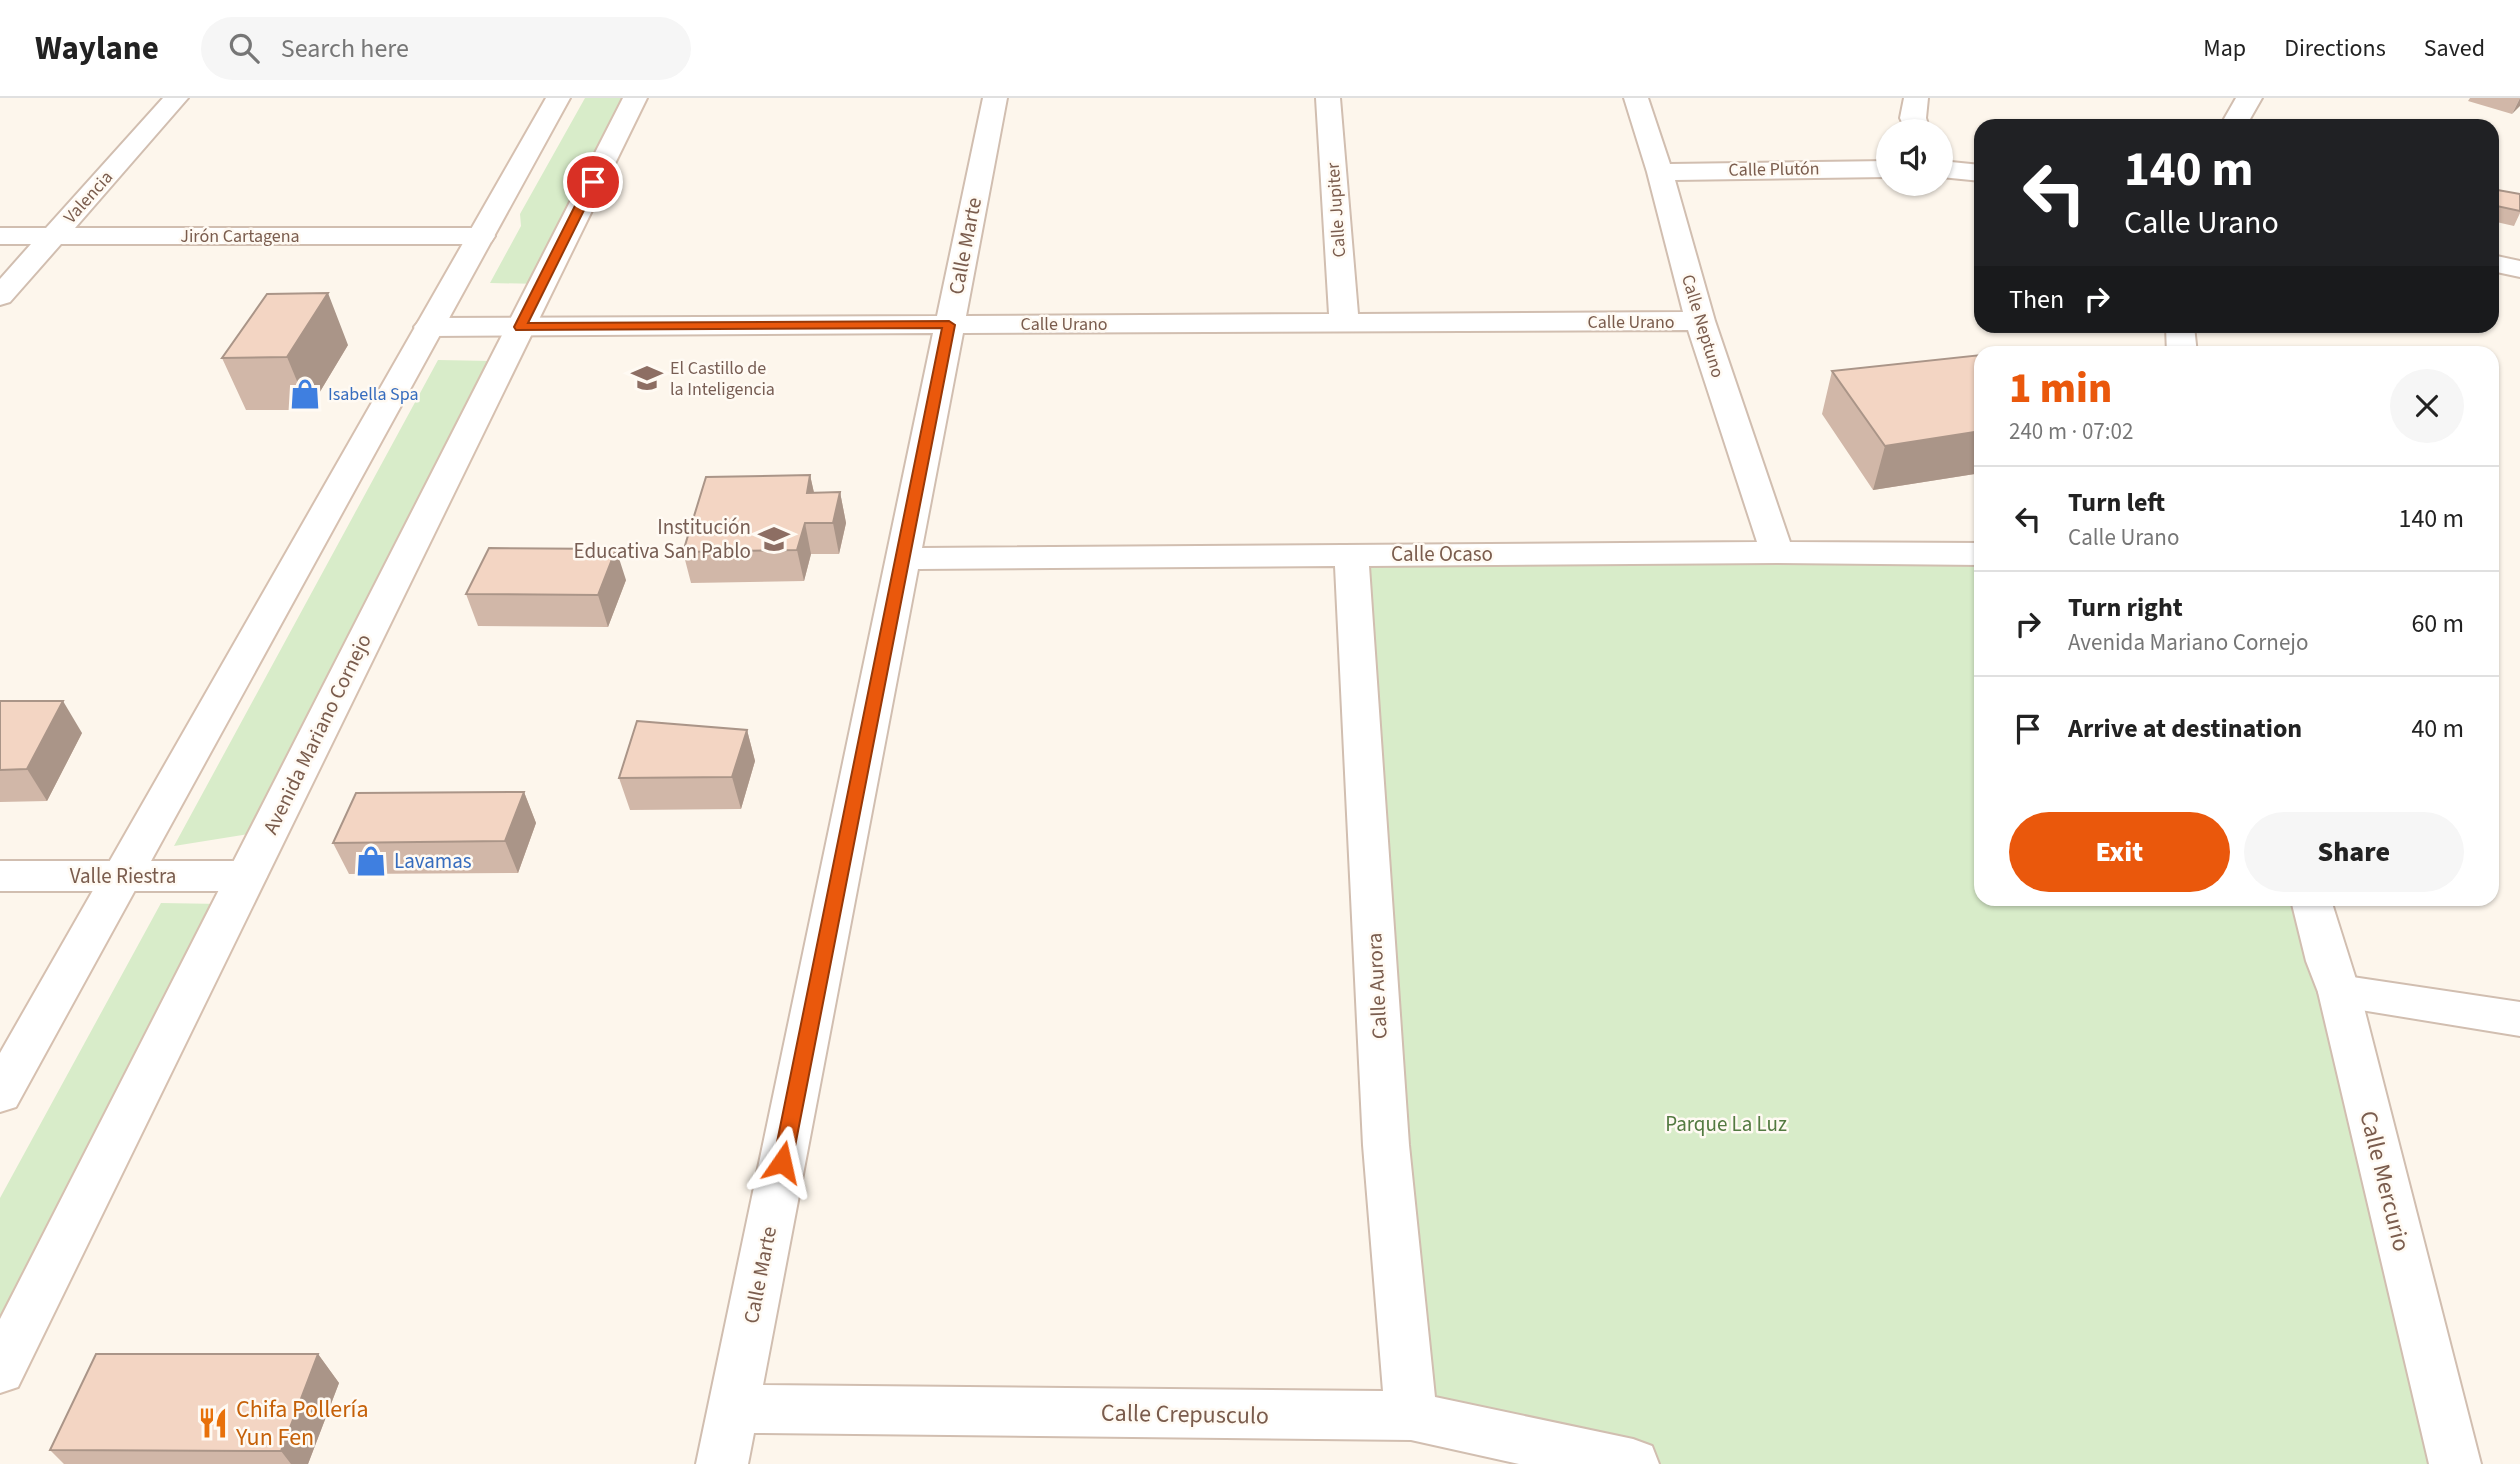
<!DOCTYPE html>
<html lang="en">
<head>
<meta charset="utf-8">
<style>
  :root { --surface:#fff; --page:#f6f6f6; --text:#222; --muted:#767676; --line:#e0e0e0; --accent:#ea580c }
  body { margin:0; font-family:"Source Sans 3",sans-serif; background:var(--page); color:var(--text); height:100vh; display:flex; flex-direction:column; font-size:26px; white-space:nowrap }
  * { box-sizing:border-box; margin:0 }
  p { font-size:23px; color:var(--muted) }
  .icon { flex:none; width:38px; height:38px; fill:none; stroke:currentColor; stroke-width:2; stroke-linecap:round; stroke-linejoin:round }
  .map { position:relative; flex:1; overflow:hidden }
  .drawer { position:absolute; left:1974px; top:248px; width:525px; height:560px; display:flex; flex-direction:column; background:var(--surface); border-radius:21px; box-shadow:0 2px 5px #0004 }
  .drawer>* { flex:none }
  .guide { position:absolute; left:1974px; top:21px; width:525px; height:214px; border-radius:21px; box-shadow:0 2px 5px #0004; background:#202124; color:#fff; overflow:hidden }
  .tools { position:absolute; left:1876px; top:21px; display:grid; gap:14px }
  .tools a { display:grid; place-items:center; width:77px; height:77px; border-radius:50%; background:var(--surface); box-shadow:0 2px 5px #0004; font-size:35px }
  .pin { position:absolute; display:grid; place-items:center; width:60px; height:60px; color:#fff; margin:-30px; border:4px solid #fff; border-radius:50%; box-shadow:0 2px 7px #0007 }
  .me { position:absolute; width:77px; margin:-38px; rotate:11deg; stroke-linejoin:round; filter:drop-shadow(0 0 5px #0008) }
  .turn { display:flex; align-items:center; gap:24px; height:147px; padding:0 35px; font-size:32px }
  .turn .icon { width:91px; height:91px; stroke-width:2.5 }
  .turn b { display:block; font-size:49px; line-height:60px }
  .then { display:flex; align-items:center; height:66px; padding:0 35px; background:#0003; gap:14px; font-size:26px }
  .round { display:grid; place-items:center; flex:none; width:74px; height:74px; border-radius:37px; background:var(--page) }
  .headline { display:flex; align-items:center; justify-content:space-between; height:119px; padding:0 35px }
  h1 { font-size:42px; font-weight:800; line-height:52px; color:var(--accent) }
  .action { display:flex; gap:14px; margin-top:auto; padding:14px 35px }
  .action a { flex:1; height:80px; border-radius:42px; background:var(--accent); color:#fff; font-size:28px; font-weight:800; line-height:80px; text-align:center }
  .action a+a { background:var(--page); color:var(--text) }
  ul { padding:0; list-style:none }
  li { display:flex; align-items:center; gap:21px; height:105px; padding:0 35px; border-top:2px solid var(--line) }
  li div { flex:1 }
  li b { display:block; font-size:26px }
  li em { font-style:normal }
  header { display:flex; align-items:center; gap:42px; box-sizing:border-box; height:98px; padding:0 35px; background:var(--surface); border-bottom:2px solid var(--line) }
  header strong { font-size:33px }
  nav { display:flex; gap:38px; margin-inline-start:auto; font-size:24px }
  .search { width:490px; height:63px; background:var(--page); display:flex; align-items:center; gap:18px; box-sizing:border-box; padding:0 24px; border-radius:38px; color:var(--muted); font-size:26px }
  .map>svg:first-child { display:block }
  .green { fill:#d8ecc9 }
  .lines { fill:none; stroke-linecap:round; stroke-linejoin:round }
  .pedestrian-casing { stroke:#d1beb0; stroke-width:4 }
  .minor-casing { stroke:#d1beb0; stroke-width:4 }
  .secondary-casing { stroke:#d6c0b0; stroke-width:4 }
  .pedestrian { fill:#fff; fill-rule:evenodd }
  .minor { fill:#fff; fill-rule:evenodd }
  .secondary { fill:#fff; fill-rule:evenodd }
  .wall { fill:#d1b7a8 }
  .shaded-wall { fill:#aa9588 }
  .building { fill:#f3d5c3; stroke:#aa9588; stroke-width:2 }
  .route { fill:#ea580c; stroke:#983908; stroke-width:2 }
  .labels { text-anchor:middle; stroke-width:5; stroke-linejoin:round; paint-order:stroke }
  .far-street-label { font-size:18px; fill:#7a5c4d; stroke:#fffaf3 }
  .far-education-label { font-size:18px; fill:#785e54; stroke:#fffaf3; text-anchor:start }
  .far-shop-label { font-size:18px; fill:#366cbe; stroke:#fffaf3; text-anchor:start }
  .street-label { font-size:21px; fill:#7a5c4d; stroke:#fffaf3 }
  .education-label { font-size:21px; fill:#785e54; stroke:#fffaf3; text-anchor:end }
  .shop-label { font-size:21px; fill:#366cbe; stroke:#fffaf3; text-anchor:start }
  .park-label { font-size:21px; fill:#537a41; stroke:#fffaf3 }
  .near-street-label { font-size:24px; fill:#7a5c4d; stroke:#fffaf3 }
  .near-food-label { font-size:24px; fill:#c56008; stroke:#fffaf3; text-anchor:start }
</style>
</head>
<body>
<header>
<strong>Waylane</strong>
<div class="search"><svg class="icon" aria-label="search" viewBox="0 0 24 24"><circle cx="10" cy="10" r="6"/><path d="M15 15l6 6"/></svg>Search here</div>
<nav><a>Map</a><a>Directions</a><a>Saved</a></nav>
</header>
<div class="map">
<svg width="2520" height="1366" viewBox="0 0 2520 1366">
  <rect width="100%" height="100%" fill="#fdf6ec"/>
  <path class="green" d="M585,0H631L541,186L490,185L521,128L520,116Z
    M438,262L492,263L255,735L174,748Z
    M1981,456V802H2311L2456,1366H1633L1411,1318L1351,457Z
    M161,805L222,806L0,1246V1100Z"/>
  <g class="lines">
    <g class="pedestrian-casing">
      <path id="pedestrian" d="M2339,877L2520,904V938L2324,906L2318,894L2324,882Z"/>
    </g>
    <g class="minor-casing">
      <path id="minor" d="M163,0H188L75,130H481L491,132L495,138L491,144L481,146H61L10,204L0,207V181L31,146H0V130H46Z
        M983,0H1007L966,218L1329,216L1316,0H1340L1358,216L1683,214L1647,74L1624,0H1648L1670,66L1888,63V79L1675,82L1715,223L1790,444L1981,445V467L1777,465L1369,468L1409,1047L1435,1299L1633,1341L1652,1348L1659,1366H1519L1411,1342L754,1335L748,1366H696L933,235L429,238L419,235L414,229L419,223L429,220L937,218ZM1688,232L1757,444L922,450L963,235ZM1335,468L1363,1047L1383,1293L763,1287L918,471Z
        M1904,0H1928L1926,20L1930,33H1906L1900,20Z
        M2236,0H2262L2246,28H2220Z
        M1941,63L1981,67V83L1941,79Z
        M2492,157L2520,163V179L2492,173Z
        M2166,228H2194L2197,256H2167Z
        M0,763H247L261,767L267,778L261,789L247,793H0Z
        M2291,802H2331L2360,894L2481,1366H2429L2318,894L2306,863Z"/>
    </g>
    <g class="secondary-casing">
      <path id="secondary" d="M546,0H570L16,1009L0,1014V955Z
        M623,0H647L18,1289L0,1295V1221Z"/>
    </g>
    <use href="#pedestrian" class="pedestrian"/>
    <use href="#minor" class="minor"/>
    <use href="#secondary" class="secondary"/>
  </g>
  <path class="wall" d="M2470,0H2520L2512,16L2468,3Z
    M2492,91L2520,96V115L2514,128L2492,123Z
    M348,247L309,312H246L222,260Z
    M1981,257V375L1873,392L1822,316L1832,273Z
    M810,377L814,395L840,394L846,425L839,456H811L804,483L691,485L683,454Z
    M626,482L608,529L478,528L466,496Z
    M0,603L82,635L47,703L0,704Z
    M747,632L755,663L741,711L630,712L619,680Z
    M524,694L536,725L518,775L349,776L333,745Z
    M318,1256L339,1285L308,1366H64L50,1352Z"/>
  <path class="shaded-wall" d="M2520,0V8L2512,16Z
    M328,195L348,247L309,312L287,259Z
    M1981,333V375L1873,392L1885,348Z
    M810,377L817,408L807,395Z
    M840,394L846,425L839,456L833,425Z
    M805,425L811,456L804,483L797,452Z
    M616,451L626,482L608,529L598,497Z
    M63,603L82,635L47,703L27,671Z
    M747,632L755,663L741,711L732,679Z
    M524,694L536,725L518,775L505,743Z
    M318,1256L339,1285L308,1366H291L281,1353Z"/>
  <path class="building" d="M2492,91L2520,96V113L2492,107Z
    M328,195L287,259L222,260L267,196Z
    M2045,250L2051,256H1995Z
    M1981,257V333L1885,348L1832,273Z
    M810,377L807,395L840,394L833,425H805L797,452L683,454L706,379Z
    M489,450L616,451L598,497L466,496Z
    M0,603H63L27,671L0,672Z
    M637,623L747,632L732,679L619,680Z
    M524,694L505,743L333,745L356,695Z
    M96,1256H318L281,1353L50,1352Z"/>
  <path class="route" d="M593,80L598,84L528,225L949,223L955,227L792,1064L789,1070H775L773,1064L942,230L516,232L514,229L587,84Z"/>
  <defs>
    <g id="school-bare" transform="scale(2.415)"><path d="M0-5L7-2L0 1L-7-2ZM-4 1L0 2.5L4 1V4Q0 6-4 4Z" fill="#8d6e63" stroke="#fffaf3" stroke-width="2.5" paint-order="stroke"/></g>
    <g id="shop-bare" transform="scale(2.415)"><path d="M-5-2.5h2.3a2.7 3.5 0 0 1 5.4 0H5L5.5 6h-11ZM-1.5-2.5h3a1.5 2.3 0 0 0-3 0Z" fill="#3f7fe0" stroke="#fffaf3" stroke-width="2.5" paint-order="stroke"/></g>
    <g id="restaurant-bare" transform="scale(2.415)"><path d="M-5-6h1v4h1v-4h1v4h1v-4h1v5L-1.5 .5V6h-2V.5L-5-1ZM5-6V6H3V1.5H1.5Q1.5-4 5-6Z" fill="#e8710a" stroke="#fffaf3" stroke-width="2.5" paint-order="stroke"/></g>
  </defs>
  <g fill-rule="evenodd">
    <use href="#school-bare" x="647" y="280"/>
    <use href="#shop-bare" x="305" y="296"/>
    <use href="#school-bare" x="774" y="441"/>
    <use href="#shop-bare" x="371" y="763"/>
    <use href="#restaurant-bare" x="213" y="1325"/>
  </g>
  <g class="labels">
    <g class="far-street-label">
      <text transform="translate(1774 71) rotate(-1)" y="6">Calle Plutón</text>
      <text transform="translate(88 99) rotate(-48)" y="6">Valencia</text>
      <text transform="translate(1336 112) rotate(-94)" y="6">Calle Jupiter</text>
      <text x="240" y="144">Jirón Cartagena</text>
      <text x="1631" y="230">Calle Urano</text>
      <text x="1064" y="232">Calle Urano</text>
      <text transform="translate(1703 228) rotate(73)" y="6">Calle Neptuno</text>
    </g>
    <g class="far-education-label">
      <text x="670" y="276">El Castillo de<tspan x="670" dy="21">la Inteligencia</tspan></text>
    </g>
    <g class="far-shop-label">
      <text x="328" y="302">Isabella Spa</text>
    </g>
    <g class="street-label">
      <text transform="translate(965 148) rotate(-79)" y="7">Calle Marte</text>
      <text x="1442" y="463">Calle Ocaso</text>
      <text transform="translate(317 636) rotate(-64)" y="7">Avenida Mariano Cornejo</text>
      <text x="123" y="785">Valle Riestra</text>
      <text transform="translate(1377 888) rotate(-93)" y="7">Calle Aurora</text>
      <text transform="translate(760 1177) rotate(-79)" y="7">Calle Marte</text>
    </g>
    <g class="education-label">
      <text x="751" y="436">Institución<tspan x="751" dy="24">Educativa San Pablo</tspan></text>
    </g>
    <g class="shop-label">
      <text x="394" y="770">Lavamas</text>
    </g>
    <g class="park-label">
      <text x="1726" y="1033">Parque La Luz</text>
    </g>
    <g class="near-street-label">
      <text transform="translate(2385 1083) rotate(76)" y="8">Calle Mercurio</text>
      <text transform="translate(1185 1316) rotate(1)" y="8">Calle Crepusculo</text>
    </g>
    <g class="near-food-label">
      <text x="236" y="1319">Chifa Pollería<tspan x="236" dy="28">Yun Fen</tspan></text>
    </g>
  </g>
</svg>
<div class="tools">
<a><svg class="icon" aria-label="sound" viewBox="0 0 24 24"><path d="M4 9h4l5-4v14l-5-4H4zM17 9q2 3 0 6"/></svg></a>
</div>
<div class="pin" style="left:593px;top:84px;background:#d93025"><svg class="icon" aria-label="arrive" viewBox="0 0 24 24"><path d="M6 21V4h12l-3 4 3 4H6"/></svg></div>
<svg class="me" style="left:782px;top:1064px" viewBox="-20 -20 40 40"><path d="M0-17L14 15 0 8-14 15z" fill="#ea580c" stroke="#fff" stroke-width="4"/></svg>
<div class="guide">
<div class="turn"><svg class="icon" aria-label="left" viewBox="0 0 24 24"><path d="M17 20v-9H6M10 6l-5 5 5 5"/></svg><div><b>140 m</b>Calle Urano</div></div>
<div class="then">Then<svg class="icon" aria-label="right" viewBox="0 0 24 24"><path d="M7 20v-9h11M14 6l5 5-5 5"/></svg></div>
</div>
<section class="drawer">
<div class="headline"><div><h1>1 min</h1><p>240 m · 07:02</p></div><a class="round"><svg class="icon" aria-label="close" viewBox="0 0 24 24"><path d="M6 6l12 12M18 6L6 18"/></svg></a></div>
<ul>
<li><svg class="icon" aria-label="left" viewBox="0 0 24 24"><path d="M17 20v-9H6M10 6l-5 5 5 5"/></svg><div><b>Turn left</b><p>Calle Urano</p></div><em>140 m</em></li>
<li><svg class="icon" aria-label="right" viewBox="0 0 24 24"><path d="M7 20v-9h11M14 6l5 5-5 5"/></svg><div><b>Turn right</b><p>Avenida Mariano Cornejo</p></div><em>60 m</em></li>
<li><svg class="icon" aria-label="arrive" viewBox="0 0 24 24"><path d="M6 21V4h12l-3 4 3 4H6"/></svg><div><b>Arrive at destination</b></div><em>40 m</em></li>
</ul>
<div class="action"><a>Exit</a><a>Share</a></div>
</section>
</div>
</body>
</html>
